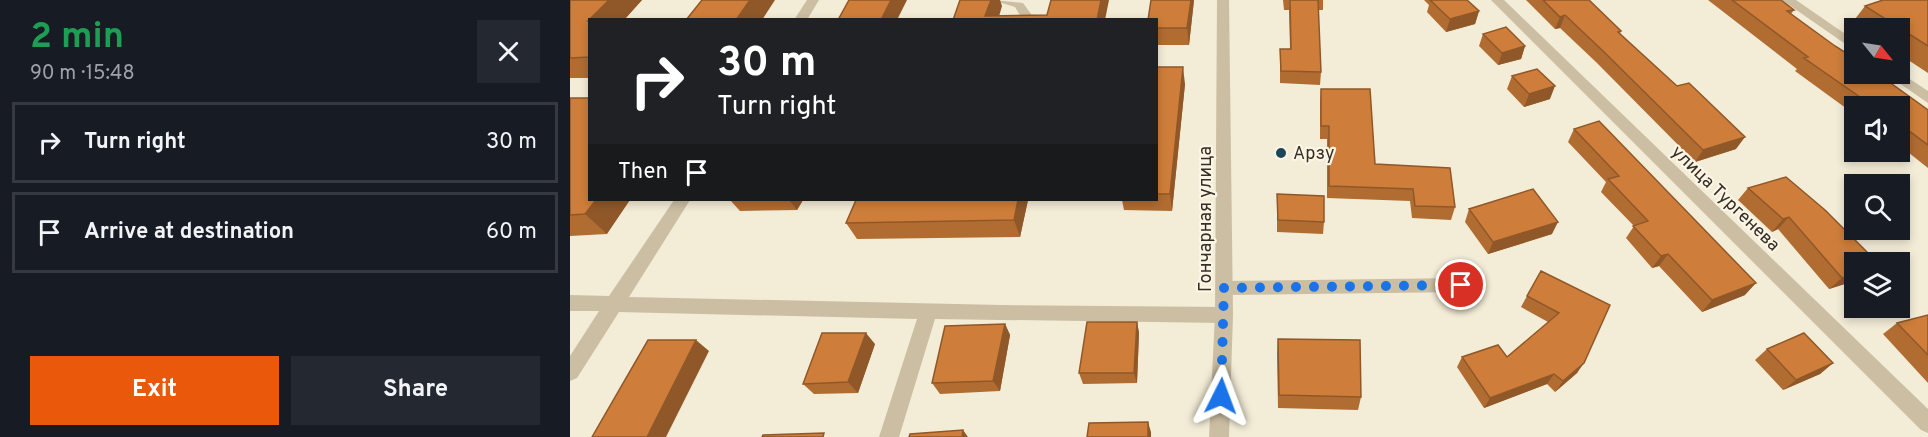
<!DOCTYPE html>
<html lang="en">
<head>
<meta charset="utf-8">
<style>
  :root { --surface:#171b24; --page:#242831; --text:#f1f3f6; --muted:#9ea1a6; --line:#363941; --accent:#ea580c }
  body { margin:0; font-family:Overpass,sans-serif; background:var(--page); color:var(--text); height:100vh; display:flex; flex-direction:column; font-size:22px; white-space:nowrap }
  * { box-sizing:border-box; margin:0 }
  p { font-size:20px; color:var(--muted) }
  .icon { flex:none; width:33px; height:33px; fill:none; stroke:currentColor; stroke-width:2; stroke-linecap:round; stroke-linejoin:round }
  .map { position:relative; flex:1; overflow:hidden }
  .drawer { display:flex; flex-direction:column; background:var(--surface); width:570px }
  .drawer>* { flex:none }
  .banner { position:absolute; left:18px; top:18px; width:570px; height:183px; border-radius:0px; box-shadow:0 3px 9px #0003; background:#202124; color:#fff; overflow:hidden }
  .needle { width:39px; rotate:120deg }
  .controls { position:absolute; left:1274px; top:18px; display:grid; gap:12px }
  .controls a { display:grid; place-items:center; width:66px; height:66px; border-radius:0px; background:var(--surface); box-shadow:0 3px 9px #0003; font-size:30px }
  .pin { position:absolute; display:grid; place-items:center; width:51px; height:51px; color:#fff; margin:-26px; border:3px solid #fff; border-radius:50%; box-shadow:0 2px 6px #0007 }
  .me { position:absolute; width:66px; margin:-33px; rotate:3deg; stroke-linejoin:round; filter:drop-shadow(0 0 4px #0008) }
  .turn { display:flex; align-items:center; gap:21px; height:126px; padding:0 30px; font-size:27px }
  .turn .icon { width:78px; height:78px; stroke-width:2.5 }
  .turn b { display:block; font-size:42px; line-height:51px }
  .then { display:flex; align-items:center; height:57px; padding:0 30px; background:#0003; gap:12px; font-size:22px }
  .round { display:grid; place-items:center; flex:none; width:63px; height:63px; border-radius:0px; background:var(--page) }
  .overview { display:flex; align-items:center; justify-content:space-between; height:102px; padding:0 30px }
  h1 { font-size:36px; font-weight:700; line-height:45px; color:#1e9e55 }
  .button { display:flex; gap:12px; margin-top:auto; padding:12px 30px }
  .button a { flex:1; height:69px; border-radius:0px; background:var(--accent); color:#fff; font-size:24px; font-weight:700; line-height:69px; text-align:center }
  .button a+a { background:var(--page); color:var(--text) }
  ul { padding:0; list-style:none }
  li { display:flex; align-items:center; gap:18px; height:81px; margin:0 12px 9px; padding:0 18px; border:3px solid var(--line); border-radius:0px }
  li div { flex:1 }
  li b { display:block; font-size:22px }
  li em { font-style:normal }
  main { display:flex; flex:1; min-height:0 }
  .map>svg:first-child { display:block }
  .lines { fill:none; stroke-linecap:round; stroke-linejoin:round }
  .service { fill:#cbbea3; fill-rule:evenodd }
  .minor { fill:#cbbea3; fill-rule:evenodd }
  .tertiary { fill:#cbbea3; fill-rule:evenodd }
  .wall { fill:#b16c32 }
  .shaded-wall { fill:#905829 }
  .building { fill:#ce7e3a; stroke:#905829; stroke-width:1.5 }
  .route { stroke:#1a73e8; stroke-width:10; stroke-dasharray:0 18 }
  .poi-dot { fill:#194759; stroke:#faf5e4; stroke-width:2 }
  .labels { text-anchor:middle; stroke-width:4.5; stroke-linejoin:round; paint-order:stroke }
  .poi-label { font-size:18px; fill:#362e25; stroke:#faf5e4; text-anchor:start }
  .street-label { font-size:18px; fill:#362e25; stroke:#faf5e4 }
</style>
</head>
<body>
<main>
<section class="drawer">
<div class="overview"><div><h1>2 min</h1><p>90 m · 15:48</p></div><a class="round"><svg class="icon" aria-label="close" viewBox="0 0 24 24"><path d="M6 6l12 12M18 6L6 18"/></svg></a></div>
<ul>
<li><svg class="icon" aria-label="right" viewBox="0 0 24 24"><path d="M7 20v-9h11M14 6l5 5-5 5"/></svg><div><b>Turn right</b></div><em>30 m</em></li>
<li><svg class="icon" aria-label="arrive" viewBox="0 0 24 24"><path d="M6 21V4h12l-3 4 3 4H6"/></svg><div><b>Arrive at destination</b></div><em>60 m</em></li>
</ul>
<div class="button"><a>Exit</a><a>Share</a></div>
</section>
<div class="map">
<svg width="1358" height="437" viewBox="0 0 1358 437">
  <rect width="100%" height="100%" fill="#f3ecd7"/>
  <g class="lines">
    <path class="service" d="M422,0L453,3L464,18L453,20L445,7Z
      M891,278L897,280L899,285L897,290L891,292L654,295L648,293L646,288L648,283L654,281Z"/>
    <path class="minor" d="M237,0H249L237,20H224Z
      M921,0H934L1358,409V433L1351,430Z
      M1212,0H1226L1284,40V50Z
      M1329,72L1358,91V103L1316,74H1329Z
      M104,200H120L59,297L431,305L654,307L660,309L663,315L660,321L654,323L365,319L329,437H309L347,319L49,312L7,378L0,381V356L29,311H0V295L39,296Z"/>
    <path class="tertiary" d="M647,0H659L663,315L659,437H639L645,315Z"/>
  </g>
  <path class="wall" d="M0,0H72L54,20H20V78H0Z
    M581,0H624L619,45H586V20Z
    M713,0H753V10H748L751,72L750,85L710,83V49H720L719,10H714Z
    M854,0H897L909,11L905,24L876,32L857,12L859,5Z
    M956,0H1019L1051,31L1050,34L1166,149L1125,162L1027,63L990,28L985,29Z
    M1138,0H1211L1224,10L1221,14L1265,46L1358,110V168L1329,145V106H1284V114L1225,71L1227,69Z
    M1358,0V73L1329,54V28H1290L1282,23L1295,6Z
    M913,34L955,46L951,59L928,65L909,46Z
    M586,67L615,84L602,211L554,210L552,200H586Z
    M942,76L980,99L954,107L937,89Z
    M751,89L805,164L885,207L881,220L842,218L840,201L757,198V139H750V101Z
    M0,98L37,234L0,236Z
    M1004,129L1175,295L1132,312L1089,266L1082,268L1056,238L1064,226L1031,192L1036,182L998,142Z
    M1216,177L1284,281L1259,289L1208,229L1202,232L1168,200L1178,188Z
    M707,194L754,222L753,234L707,232Z
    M160,200H233L227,210L170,211Z
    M286,200H458L450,237L287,239L276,223Z
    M899,209L982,234L918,254L895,222Z
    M957,296L1040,305L1007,373L985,392L977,384L914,408L887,367L892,357H937L978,322L951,307Z
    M1358,315V383L1313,334L1327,323Z
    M567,322L569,333L567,383L513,384L509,373Z
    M435,324L440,335L430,391L370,394L362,383Z
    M708,339L791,397L788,410L708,408L707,354Z
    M305,344L288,393L244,394L233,384Z
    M1197,349L1263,363L1250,374L1213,390L1185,360Z"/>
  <path class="shaded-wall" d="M39,0H72L54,20H20Z
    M180,0H205L192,20H166Z
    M321,0H337L327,20H311Z
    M421,0H430L432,6L428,20L415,16Z
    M531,0H539L535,20H527Z
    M621,0H624L619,45L617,28Z
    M909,11L905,24L876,32L880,19Z
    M995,15L990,28L985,29L990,17Z
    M955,46L951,59L928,65L932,53Z
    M613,67L615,84L602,211L600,194Z
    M985,86L980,99L954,107L959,94Z
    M1175,137L1166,149L1125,162L1133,150Z
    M26,200H60L37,234L15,214Z
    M219,200H233L227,210Z
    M448,200H458L450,237L444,220Z
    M1219,217L1208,229L1202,232L1213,219Z
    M988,222L982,234L918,254L923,242Z
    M1098,254L1089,266L1082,268L1091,256Z
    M1284,274V281L1259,289L1272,278Z
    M1186,283L1175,295L1132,312L1142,300Z
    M567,322L569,333L567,383L564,373Z
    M435,324L440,335L430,391L423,381Z
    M296,333L305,344L288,393L278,382Z
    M126,340L139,351L96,437H77Z
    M1014,363L1007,373L985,392L993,381Z
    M1263,363L1250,374L1213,390L1226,380Z
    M984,374L977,384L914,408L920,398Z
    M578,422L581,432V437H578Z
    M393,430L398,437H392Z"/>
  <path class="building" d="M0,0H39L18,21H20V57L0,58Z
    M132,0H180L166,20H116Z
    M279,0H321L311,20H268Z
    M390,0H421L415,16L477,15L481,0H531L527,20H383Z
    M581,0H621L617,28H586V20H578Z
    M720,0H748L751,72L711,71L710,49H721Z
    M860,0H897L909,11L880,19Z
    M973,0H1019L1051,31L1048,32L1107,86L1119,83L1175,137L1133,150L1033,51L995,15L990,17Z
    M1162,0H1211L1224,10L1217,11L1265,46L1284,58V74H1308L1358,110V145L1331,125H1329V106H1303L1234,58L1238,57Z
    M1313,0H1358V46L1295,6Z
    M936,27L955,46L932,53L913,34Z
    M586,67H613L600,194H586Z
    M967,69L985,86L959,94L942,76Z
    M751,89H800L805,164L880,168L885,207L845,206L843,189L759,186V126H751Z
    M0,98H20V200H26L15,214L0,215Z
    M1029,121L1186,283L1142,300L1098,254L1091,256L1063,226L1078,221L1038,179L1049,176L1004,129Z
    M1216,177L1255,210L1307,262H1284V274L1272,278L1219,217L1213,219L1178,188Z
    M963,189L988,222L923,242L899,209Z
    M707,194L754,196V222L708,220Z
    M286,200H448L444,220L276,223Z
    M971,271L1040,305L1014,363L993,381L984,374L920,398L892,357L928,345L937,357L989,313L957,296Z
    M1358,315V355L1327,323Z
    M517,322H567L564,373H509Z
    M435,324L423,381L362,383L375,326Z
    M252,333H296L278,382L233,384Z
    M1234,333L1263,363L1226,380L1197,349Z
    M708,339L790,340L791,397L709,395Z
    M78,340H126L77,437H22Z
    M578,422V437H517L519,423Z
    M393,430L392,437H339L340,434Z
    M254,433L253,437H192L193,435Z"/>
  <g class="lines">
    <path class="route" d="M651,396L654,288L891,285"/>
  </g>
  <circle class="poi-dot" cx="711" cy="153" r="6"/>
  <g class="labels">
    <g class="poi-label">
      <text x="723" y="159">Арзу</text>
    </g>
    <g class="street-label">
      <text transform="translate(1156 198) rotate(44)" y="6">улица Тургенева</text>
      <text transform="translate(635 219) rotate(-90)" y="6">Гончарная улица</text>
    </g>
  </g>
</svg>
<div class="controls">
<a><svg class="needle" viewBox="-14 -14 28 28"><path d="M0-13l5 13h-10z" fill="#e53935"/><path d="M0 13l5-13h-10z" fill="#9ea1a6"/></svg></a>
<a><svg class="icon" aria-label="sound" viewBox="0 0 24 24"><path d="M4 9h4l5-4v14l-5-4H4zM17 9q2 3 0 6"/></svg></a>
<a><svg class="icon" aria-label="search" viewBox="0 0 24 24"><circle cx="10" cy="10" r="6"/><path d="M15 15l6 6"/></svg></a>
<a><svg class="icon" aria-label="layers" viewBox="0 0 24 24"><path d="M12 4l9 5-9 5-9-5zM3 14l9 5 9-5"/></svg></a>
</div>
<div class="pin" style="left:891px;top:285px;background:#d93025"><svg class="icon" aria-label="arrive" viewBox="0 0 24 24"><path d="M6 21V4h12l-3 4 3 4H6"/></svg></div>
<svg class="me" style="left:651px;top:396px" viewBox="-20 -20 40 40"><path d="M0-17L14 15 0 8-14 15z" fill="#1a73e8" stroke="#fff" stroke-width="4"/></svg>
<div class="banner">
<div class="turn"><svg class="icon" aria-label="right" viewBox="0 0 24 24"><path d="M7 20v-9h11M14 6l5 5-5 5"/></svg><div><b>30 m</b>Turn right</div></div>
<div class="then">Then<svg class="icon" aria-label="arrive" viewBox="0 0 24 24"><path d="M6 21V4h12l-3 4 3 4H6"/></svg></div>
</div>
</div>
</main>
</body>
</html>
